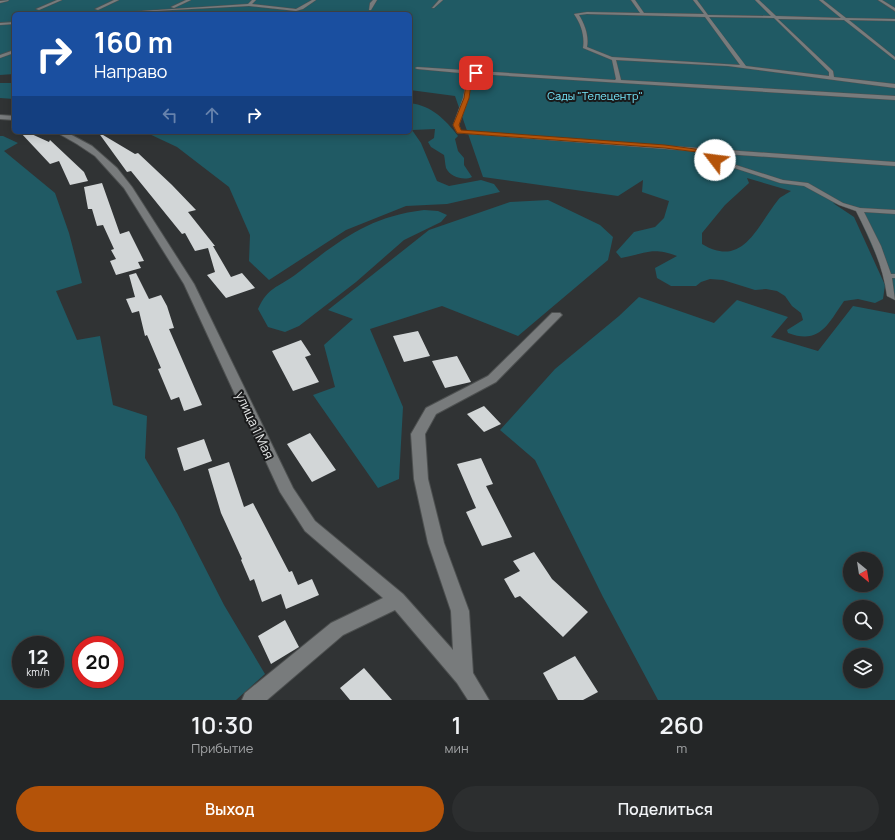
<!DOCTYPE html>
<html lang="ru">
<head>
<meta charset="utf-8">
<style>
  :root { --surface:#242627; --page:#2c2e2f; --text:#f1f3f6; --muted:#a3a5a7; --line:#414344; --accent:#b45309 }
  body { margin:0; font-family:Manrope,sans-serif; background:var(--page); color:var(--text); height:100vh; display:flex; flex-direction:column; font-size:15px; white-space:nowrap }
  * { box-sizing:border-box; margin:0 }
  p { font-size:13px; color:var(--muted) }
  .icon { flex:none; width:22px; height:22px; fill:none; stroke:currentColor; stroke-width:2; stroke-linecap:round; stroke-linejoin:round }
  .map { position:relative; height:700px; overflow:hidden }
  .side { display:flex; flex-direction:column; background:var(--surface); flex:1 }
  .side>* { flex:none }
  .banner { position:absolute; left:12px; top:12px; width:400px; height:122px; border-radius:6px; box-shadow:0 2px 10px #0003,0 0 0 1px var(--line); background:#1a4fa0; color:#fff; overflow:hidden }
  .needle { width:26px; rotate:150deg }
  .tools { position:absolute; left:843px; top:552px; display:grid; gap:8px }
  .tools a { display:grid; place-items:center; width:40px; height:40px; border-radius:50%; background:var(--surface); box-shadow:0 2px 10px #0003,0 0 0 1px var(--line); font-size:20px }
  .speed { position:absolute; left:12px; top:636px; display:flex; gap:8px; font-size:20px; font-weight:700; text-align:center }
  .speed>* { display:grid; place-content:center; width:52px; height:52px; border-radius:50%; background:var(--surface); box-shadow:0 2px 10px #0003,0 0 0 1px var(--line); line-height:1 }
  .speed small { font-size:10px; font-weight:400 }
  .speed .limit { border:6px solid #d22; background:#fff; color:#111 }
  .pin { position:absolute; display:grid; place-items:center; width:34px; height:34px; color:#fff; margin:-17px; border-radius:8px; box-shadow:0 2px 6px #0006 }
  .me { position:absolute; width:44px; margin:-22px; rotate:300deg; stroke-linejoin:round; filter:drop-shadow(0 0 3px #0008) }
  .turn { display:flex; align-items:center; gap:14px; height:84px; padding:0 16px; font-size:18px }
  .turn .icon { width:52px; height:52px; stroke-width:2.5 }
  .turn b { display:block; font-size:28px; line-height:34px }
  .lanes { display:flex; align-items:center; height:38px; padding:0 16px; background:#0003; justify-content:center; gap:20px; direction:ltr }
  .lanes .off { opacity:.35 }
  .eta { display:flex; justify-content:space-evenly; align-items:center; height:68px; text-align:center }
  .eta b { font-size:24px; font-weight:600; line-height:28px }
  .primary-button { display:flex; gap:8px; margin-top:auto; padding:8px 16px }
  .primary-button a { flex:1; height:46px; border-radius:24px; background:var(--accent); color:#fff; font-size:16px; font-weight:600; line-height:46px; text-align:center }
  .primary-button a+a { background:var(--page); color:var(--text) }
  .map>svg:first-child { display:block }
  .green { fill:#205a64; fill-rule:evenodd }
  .building { fill:#d2d6d7 }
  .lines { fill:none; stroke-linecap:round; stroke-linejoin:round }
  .service-casing { stroke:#4d5050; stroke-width:1 }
  .minor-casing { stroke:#4d5050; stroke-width:2 }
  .service { fill:#787b7c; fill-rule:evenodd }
  .minor { fill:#787b7c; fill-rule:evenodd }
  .route { fill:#b45309; stroke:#753606 }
  .labels { text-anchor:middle; stroke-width:4; stroke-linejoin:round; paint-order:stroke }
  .far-park-label { font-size:11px; fill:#77e8fc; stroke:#191a1b }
  .street-label { font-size:13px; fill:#e5e7e7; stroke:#191a1b }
</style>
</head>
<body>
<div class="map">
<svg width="895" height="700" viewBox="0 0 895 700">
  <rect width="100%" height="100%" fill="#303334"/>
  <path class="green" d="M0,0H895V298L856,210L833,203L854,217L885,285L883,299L875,303L858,299L844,301C828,324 820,345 788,333L787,330L803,320L801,313L792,306L785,296L777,291L766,289L755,290L723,280L710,279L701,282L696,286H671L657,278L655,268L677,256C651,246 645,254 621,258L616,252L634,232L655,227L664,218L669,201L642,192L643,180L618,196L483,177L455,96L410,90V14H14V74L0,75ZM747,178L791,191C787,194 781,196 778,200C757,226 743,269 702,244V233L725,205L749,183Z
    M0,83H14V99L0,98Z
    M410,103C432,106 445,119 458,136L455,139L458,151L464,158V165L472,177C464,181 450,177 446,168C445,164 445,159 444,155L431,147L428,142L434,138L435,129L412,130L421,143L437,181L449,186L481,180L494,184L500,192L447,204L406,206L346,230L269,280L249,261L250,235L229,187L177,147L145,132H410Z
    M0,136H3L18,143L4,151L55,193L69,233L82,283L56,291L77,340L100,336L113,405L147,416L145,458L177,513L224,605L265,674L236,700H0ZM21,645H55V679H21ZM81,645H115V679H81Z
    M548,200L600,225L613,237L608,260L518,336L442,306L370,329L403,407L399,479L378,488L313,395L335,387L324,345L353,319L328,310L429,230L510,202Z
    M424,210L438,211L447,215L441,222L404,240L356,282L299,326L285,332L268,327L258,309C268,287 277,288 295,275C339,241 367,217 424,210Z
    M639,297L714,323L737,300L788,317L771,337L818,351L853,306L895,314V700H658L603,597L535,460L500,430L555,369L619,316ZM850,559H876V585H850ZM850,607H876V633H850ZM850,655H876V681H850Z"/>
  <path class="building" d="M20,132H27L49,142L50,140L84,172L88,181L70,185L59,161L50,164Z
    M98,132L135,154L138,153L172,185L196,210L188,212L215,246H213L231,277L242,273L255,288L226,298L207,275L215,272L208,248L195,251L185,233L182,234L131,171L127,172Z
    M102,183L120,234L129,231L144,261L138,262L141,268L116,275L110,261L116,259L111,250L114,249L103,225L97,226L92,209H88L84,187Z
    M136,273L149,299L161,295L167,306L174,328L169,329L202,405L184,411L179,397L171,400L158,369L161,368L147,335L145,336L139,311L132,313L126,299L135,297L129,275Z
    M418,331L430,356L404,362L393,336Z
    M301,340L311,355L305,357L319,382L293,391L272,351Z
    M457,356L471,382L445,388L432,361Z
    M484,406L501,424L484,432L467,414Z
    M310,433L336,470L312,482L287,444Z
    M204,439L212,461L184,471L177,448Z
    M481,458L493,484L486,486L512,537L482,546L466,512L476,508L457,464Z
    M229,462L244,507L253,503L289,572L292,571L298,585L312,579L319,595L286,609L281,594L262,602L254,579L250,581L241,560L242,559L221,513L208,469Z
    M534,552L552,579L588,612L563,637L520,596L515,598L504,579L520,571L513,561Z
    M285,620L299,647L271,664L258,636Z
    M575,656L598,692L583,700H558L543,673Z
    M364,668L392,700H350L340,688Z"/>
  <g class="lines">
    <g class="service-casing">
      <path id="service" d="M9,0L8,1L0,3V1Z
        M57,0H62L39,10L36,9Z
        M114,0H119L98,10L95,9Z
        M186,0H191L174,8L171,7Z
        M252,0H256L252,4L296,9L312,0H316L303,9L296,11L249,6L96,14L248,4Z
        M373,0H377L371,10H369L370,3Z
        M439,0H443L434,8H432Z
        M631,0H635L644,13L704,14L693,0H697L708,15L771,16L755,0H759L776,16L841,18L819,0H823L846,18L895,19V21L849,20L895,57V60L844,20L778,19L833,71L834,77L895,84V88L728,66L616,60L621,80L895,96V100L477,74L471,78L469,98L459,125L461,131L895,162V166L711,153V154L717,159L783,180L808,183L843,203L860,208L895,210V214L864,212L881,246L891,274H895V278H892L895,300L887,296C883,265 870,239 856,211L839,205L804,186L780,183L713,161L706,156L705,152L457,133L453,125L463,98L467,77L471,74L417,69L415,68L417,67L615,80L616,79L612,60L583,48C585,36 581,24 574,14L587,12L640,13ZM587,14L705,17L740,65L612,57L587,47C589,36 585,25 579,15ZM709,17L774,18L829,72V76L746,66Z
        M878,0H882L895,8V11Z
        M14,22V24L0,25V23Z
        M14,50V53L0,58V55Z"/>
    </g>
    <g class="minor-casing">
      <path id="minor" d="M0,115L14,116V120L0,119Z
        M56,132H66L92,146L117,168L132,187L194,284L293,488L315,521L403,594L453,650L451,611L428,543L414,479L411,434L426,408L488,376L552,313H560L562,315L560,317L496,382L436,414L425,434L428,479L444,543L469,611L473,673L489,700H468L457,683L395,610L343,635L267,700H242L245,693L331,623L383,598L305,531L280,492L184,284L124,188L95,156L77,144Z"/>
    </g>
    <use href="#service" class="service"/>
    <use href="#minor" class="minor"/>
  </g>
  <path class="route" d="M474,72L478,73L472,78L469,98L459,125L461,130L665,145L710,151L711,154L718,160L712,161L705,156V153L665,148L457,133L453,125L464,98L467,77Z"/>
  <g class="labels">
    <g class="far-park-label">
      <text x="595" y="100">Сады "Телецентр"</text>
    </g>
    <g class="street-label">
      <text transform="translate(255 425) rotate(65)" y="5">улица 1 Мая</text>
    </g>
  </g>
</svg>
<div class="tools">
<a><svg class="needle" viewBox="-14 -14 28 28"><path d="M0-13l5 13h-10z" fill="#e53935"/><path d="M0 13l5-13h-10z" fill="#a3a5a7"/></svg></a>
<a><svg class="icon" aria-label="search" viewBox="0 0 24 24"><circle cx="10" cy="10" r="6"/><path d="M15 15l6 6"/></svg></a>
<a><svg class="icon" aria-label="layers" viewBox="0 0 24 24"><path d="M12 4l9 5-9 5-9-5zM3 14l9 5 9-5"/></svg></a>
</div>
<div class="speed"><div>12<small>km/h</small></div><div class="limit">20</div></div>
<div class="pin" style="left:476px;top:73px;background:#d93025"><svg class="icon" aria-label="arrive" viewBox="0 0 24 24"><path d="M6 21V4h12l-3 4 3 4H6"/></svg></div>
<svg class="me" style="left:715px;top:160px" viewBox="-20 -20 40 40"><circle r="19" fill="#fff"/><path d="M0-13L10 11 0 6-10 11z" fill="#b45309"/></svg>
<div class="banner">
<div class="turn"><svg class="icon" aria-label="right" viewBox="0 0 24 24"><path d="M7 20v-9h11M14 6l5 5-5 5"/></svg><div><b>160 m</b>Направо</div></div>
<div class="lanes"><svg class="icon off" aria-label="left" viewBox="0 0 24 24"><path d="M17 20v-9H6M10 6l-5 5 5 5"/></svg><svg class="icon off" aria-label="ahead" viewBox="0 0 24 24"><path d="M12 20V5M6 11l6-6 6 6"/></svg><svg class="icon" aria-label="right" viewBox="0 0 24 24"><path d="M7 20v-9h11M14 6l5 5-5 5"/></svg></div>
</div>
</div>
<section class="side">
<div class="eta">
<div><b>10:30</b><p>Прибытие</p></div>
<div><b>1</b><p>мин</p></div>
<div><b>260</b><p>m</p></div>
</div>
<div class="primary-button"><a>Выход</a><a>Поделиться</a></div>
</section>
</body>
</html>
